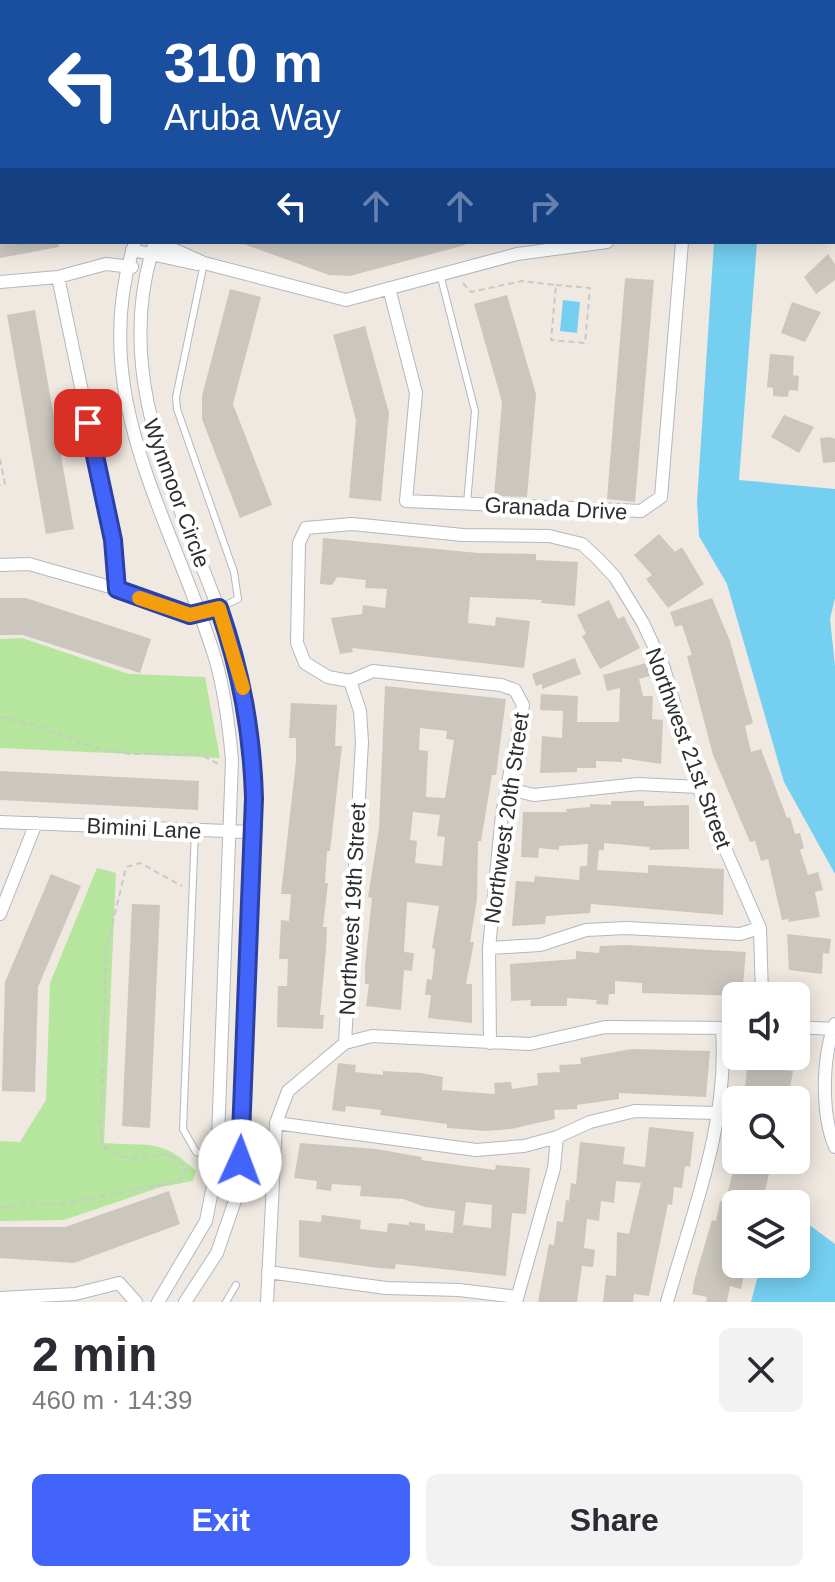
<!DOCTYPE html>
<html lang="en">
<head>
<meta charset="utf-8">
<style>
  :root { --surface:#fff; --page:#f2f2f3; --text:#2b2b33; --muted:#7c7c81; --accent:#4264fb }
  body { margin:0; font-family:Arial,sans-serif; background:var(--page); color:var(--text); height:100vh; display:flex; flex-direction:column; font-size:30px; white-space:nowrap }
  * { box-sizing:border-box; margin:0 }
  p { font-size:26px; color:var(--muted) }
  .icon { flex:none; width:44px; height:44px; fill:none; stroke:currentColor; stroke-width:2; stroke-linecap:round; stroke-linejoin:round }
  .map { position:relative; height:1302px; overflow:hidden }
  .side { display:flex; flex-direction:column; background:var(--surface); flex:1 }
  .side>* { flex:none }
  .guide { position:absolute; left:0px; top:0px; width:836px; height:244px; box-shadow:0 4px 20px #0003; background:#1a4fa0; color:#fff; overflow:hidden }
  .buttons { position:absolute; left:722px; top:982px; display:grid; gap:16px }
  .buttons a { display:grid; place-items:center; width:88px; height:88px; border-radius:12px; background:var(--surface); box-shadow:0 4px 20px #0003; font-size:40px }
  .pin { position:absolute; display:grid; place-items:center; width:68px; height:68px; color:#fff; margin:-34px; border-radius:16px; box-shadow:0 4px 12px #0006 }
  .me { position:absolute; width:88px; margin:-44px; rotate:2deg; stroke-linejoin:round; filter:drop-shadow(0 0 6px #0008) }
  .turn { display:flex; align-items:center; gap:28px; height:168px; padding:0 32px; font-size:36px }
  .turn .icon { width:104px; height:104px; stroke-width:2.5 }
  .turn b { display:block; font-size:56px; line-height:68px }
  .lanes { display:flex; align-items:center; height:76px; padding:0 32px; background:#0003; justify-content:center; gap:40px; direction:ltr }
  .lanes .off { opacity:.35 }
  .round { display:grid; place-items:center; flex:none; width:84px; height:84px; border-radius:12px; background:var(--page) }
  .headline { display:flex; align-items:center; justify-content:space-between; height:136px; padding:0 32px }
  h1 { font-size:48px; font-weight:600; line-height:60px }
  .action { display:flex; gap:16px; margin-top:auto; padding:16px 32px }
  .action a { flex:1; height:92px; border-radius:12px; background:var(--accent); color:#fff; font-size:32px; font-weight:600; line-height:92px; text-align:center }
  .action a+a { background:var(--page); color:var(--text) }
  .map>svg:first-child { display:block }
  .green { fill:#b6e59e }
  .water { fill:#75cff0 }
  .building { fill:#cbc7bf; fill-rule:evenodd }
  .lines { fill:none; stroke-linecap:round; stroke-linejoin:round }
  .lane-casing { stroke:#b4b7c1; stroke-width:8 }
  .street-casing { stroke:#b4b7c1; stroke-width:14 }
  .path { stroke:#c9c9c9; stroke-width:2; stroke-dasharray:6 4; stroke-linecap:butt }
  .lane { stroke:#fff; stroke-width:6 }
  .street { stroke:#fff; stroke-width:12 }
  .route-casing { stroke:#2b41a3; stroke-width:20 }
  .route { stroke:#4264fb; stroke-width:14 }
  .slow { stroke:#f59e0b; stroke-width:14 }
  .labels { text-anchor:middle; stroke-width:8; stroke-linejoin:round; paint-order:stroke }
  .street-label { font-size:22px; fill:#2e2e2e; stroke:#fff }
</style>
</head>
<body>
<div class="map">
<svg width="835" height="1302" viewBox="0 0 835 1302">
  <rect width="100%" height="100%" fill="#efe9e1"/>
  <path class="green" d="M22,638L129,674L205,677L220,758L0,748V639Z
    M97,868L116,873L104,1143C148,1147 160,1137 196,1171L193,1181L161,1187L64,1220L0,1221V1141L20,1142L46,1100L50,983Z"/>
  <path class="water" d="M0,0H262L265,2H2L0,122Z
    M714,242H757L739,480L835,489V598L830,619L835,666V874L784,782L727,584L699,536L697,502Z
    M563,300L580,302L577,333L560,331Z
    M796,1222L808,1224L835,1244V1302H751L761,1264H796Z"/>
  <path class="building" d="M0,242H58L59,247L0,258Z
    M338,242H464L465,245L350,276L329,275L241,243Z
    M828,254L835,264V280L816,294L804,277Z
    M625,278L654,280L635,502L607,499Z
    M230,289L261,297L233,404L272,505L240,518L202,419V396Z
    M507,295L536,394L527,497L494,496L502,402L474,304Z
    M792,302L821,312L805,342L781,333Z
    M35,310L74,529L46,534L7,315Z
    M365,326L389,413L381,501L349,498L356,420L333,335Z
    M770,354L794,356L793,375L799,376L798,391L789,390L788,397L773,396V388L767,387Z
    M784,415L814,427L799,453L771,437Z
    M830,437L835,439V462L823,463L820,438Z
    M659,534L675,552L682,547L704,584L668,608L646,579L652,575L634,555Z
    M323,538L478,553L536,554V560L578,562L575,606L541,603L542,600L470,597L468,623L495,626L496,617L530,621L524,668L352,648L353,652L340,654L331,618L362,614L363,605L385,608L387,589L365,588L366,580L337,577L332,585L320,584Z
    M0,598H26L151,639L140,673L23,635H0Z
    M712,598L730,641L753,723L745,726L751,752L761,749L787,818L790,817L795,834L800,833L804,848L800,850L808,875L818,872L823,890L815,892L820,917L788,922L789,919L782,920L768,859L761,861L755,841L750,842L713,755L687,656L692,655L682,625L675,627L670,612Z
    M609,600L618,619L624,616L640,648L600,669L582,636L586,634L577,615Z
    M575,658L581,674L542,689V684L536,686L532,674Z
    M646,663L650,676L639,679L643,696H653L652,719L663,720L661,764L622,758V762L596,761V768H577V772L540,773L542,736L562,738L563,711L540,710L541,694L578,696L577,722H619L620,688L607,691L603,675Z
    M385,686L506,699L496,775H492L481,841H478L477,899L470,942H474L466,984H472V1023L428,1018L431,995H425L427,979L432,980L435,949L432,948L439,906L407,902L404,952L414,953L412,971L404,970L401,1010L366,1006L369,984H365V966L372,898L368,897L379,828ZM420,728L447,731L446,739L454,740L445,798L426,797L428,751L419,750ZM413,812L440,815L437,836L445,837L442,866L415,863L417,841L410,840Z
    M291,703L337,705L335,746H342L330,851H327L325,883H328L323,927H327L326,949L320,1015H324L323,1029L277,1027L278,986H287L288,959H279L281,920L289,921L291,894H281L296,761V738H289Z
    M0,771L199,781L198,810L0,800Z
    M611,801H644V806L689,805V849L649,850L650,847L604,843V850H599L597,870L648,873V865L724,869L723,915L591,904L590,913L546,916L545,924L512,926L516,881L534,882L535,876L579,880L580,866H587L588,844L559,846V850L539,848L538,858L521,857L523,812H567L566,809L590,807V804L611,805Z
    M51,874L81,886L38,987L35,1092L2,1091L5,982Z
    M132,904L160,905L150,1128L122,1126Z
    M787,934L831,939L829,954L823,953L822,974L789,970Z
    M626,945L746,952L742,996L642,993V983L615,981V994H609L608,1005L596,1004L597,1000L567,998V1006H530L531,1000L511,1001L510,964L576,959V951L599,953L600,946Z
    M632,1049L710,1051L706,1097L619,1093V1099L577,1105V1109L554,1110L555,1119L511,1129L486,1131L447,1128V1124L380,1115L381,1110L346,1106L345,1112L332,1110L338,1063L356,1065L355,1072L383,1075V1071L421,1073L443,1077L442,1090L495,1094L494,1083L511,1082L512,1089L538,1085L537,1073L560,1072L559,1065L581,1064L580,1058Z
    M748,1056H785L784,1070L793,1071L788,1100H744Z
    M649,1127L694,1132L690,1167L685,1166L682,1188L674,1187L672,1205L668,1204L649,1296L634,1294L633,1302H603L606,1275L616,1276L617,1232L629,1234L641,1183L616,1181L614,1203L601,1201L599,1221L587,1219L584,1248L595,1250L593,1267L582,1266L577,1302H538L549,1244L554,1245L557,1221L563,1222L566,1200L569,1201L571,1183L576,1184L580,1142L625,1147L623,1164L645,1167Z
    M300,1143L376,1149L422,1157L421,1160L495,1170L496,1165L530,1168L526,1214L512,1213L506,1276L396,1264L395,1269L378,1268L299,1257V1220L321,1222L322,1215L361,1220L360,1229L387,1232L388,1223L409,1225V1222L425,1224V1230L453,1233L455,1211L425,1207L403,1199L360,1196L361,1186L332,1184L331,1191L316,1189L317,1181L294,1178ZM466,1202L492,1205L491,1228L463,1225Z
    M736,1160L771,1161L768,1179L761,1204H736V1269L745,1271L741,1289L730,1286L727,1302H706L707,1297L692,1294L695,1278L712,1220L716,1221L720,1201L725,1202Z
    M169,1191L180,1224L74,1263L0,1258V1227H65Z"/>
  <g class="lines">
    <g class="lane-casing">
      <path id="lane" d="M204,263L176,397L177,409L234,572L238,599L219,608
        M440,274L475,411L467,503
        M195,830L183,1129L196,1152L217,1158
        M226,1302L236,1285"/>
    </g>
    <g class="street-casing">
      <path id="street" d="M375,0L376,2
        M416,0L418,2
        M451,0V2
        M822,0L830,2
        M636,2L638,0
        M668,2L670,0
        M135,242C85,394 172,518 215,658C225,692 229,726 232,760L217,1165L206,1221L158,1302
        M155,242C103,396 202,534 241,678C252,717 252,758 254,798L239,1189L217,1253L185,1302
        M157,242L204,263L346,300L517,254L607,242
        M132,250L197,264
        M58,277L113,540L117,589C143,599 176,619 204,612
        M0,282L58,277L106,264L132,267
        M389,288L416,393L406,501L641,511L661,497L682,242
        M0,565L29,564L117,589
        M509,789L534,795L638,784L698,787
        M0,822L252,832
        M0,914L36,823
        M489,948L540,945L586,930L626,928L740,934L760,928
        M835,1024C822,1057 821,1114 835,1147
        M796,1027L833,1029
        M345,1043L362,742L360,711L350,681
        M490,1043L489,948L502,814L523,705L515,690L501,685L373,671L350,681L328,677L305,663L297,643L299,543L306,528L352,524L463,535L549,536L582,544L597,558L615,577L643,623L664,668L698,787L760,928L762,996
        M276,1123L476,1150L524,1146L557,1137L590,1122L635,1111L718,1113
        M268,1272L386,1288L459,1290L517,1297
        M0,1298L75,1294L119,1283L136,1302
        M267,1302L276,1123L288,1091L345,1043L372,1036L530,1044L605,1027L736,1028
        M516,1302L554,1168L557,1137
        M667,1302C692,1213 729,1124 722,1030"/>
    </g>
    <path class="path" d="M547,0V2
      M0,182H2
      M463,283L471,292L522,281L555,285
      M556,285L590,288L585,343L551,340Z
      M0,459L5,484L0,485
      M0,717L35,725L95,748L131,754H200L218,764
      M0,1207L67,1203L173,1182L185,1176V1166L169,1154C143,1157 123,1164 102,1145L101,1130L106,952L126,867L140,863L182,886"/>
    <use href="#lane" class="lane"/>
    <use href="#street" class="street"/>
  </g>
  <g class="lines">
    <g class="route-casing">
      <path id="route" d="M88,423L113,540L117,589L190,615L219,608C241,672 252,731 254,798L240,1161"/>
    </g>
    <use href="#route" class="route"/>
    <path class="slow" d="M139,598L190,615L219,608L243,688"/>
  </g>
  <g class="labels">
    <g class="street-label">
      <text transform="translate(177 493) rotate(70)" y="8">Wynmoor Circle</text>
      <text transform="translate(556 508) rotate(3)" y="8">Granada Drive</text>
      <text transform="translate(689 748) rotate(70)" y="8">Northwest 21st Street</text>
      <text transform="translate(506 818) rotate(-82)" y="8">Northwest 20th Street</text>
      <text transform="translate(144 828) rotate(3)" y="8">Bimini Lane</text>
      <text transform="translate(352 909) rotate(-87)" y="8">Northwest 19th Street</text>
    </g>
  </g>
</svg>
<div class="buttons">
<a><svg class="icon" aria-label="sound" viewBox="0 0 24 24"><path d="M4 9h4l5-4v14l-5-4H4zM17 9q2 3 0 6"/></svg></a>
<a><svg class="icon" aria-label="search" viewBox="0 0 24 24"><circle cx="10" cy="10" r="6"/><path d="M15 15l6 6"/></svg></a>
<a><svg class="icon" aria-label="layers" viewBox="0 0 24 24"><path d="M12 4l9 5-9 5-9-5zM3 14l9 5 9-5"/></svg></a>
</div>
<div class="pin" style="left:88px;top:423px;background:#d93025"><svg class="icon" aria-label="arrive" viewBox="0 0 24 24"><path d="M6 21V4h12l-3 4 3 4H6"/></svg></div>
<svg class="me" style="left:240px;top:1161px" viewBox="-20 -20 40 40"><circle r="19" fill="#fff"/><path d="M0-13L10 11 0 6-10 11z" fill="#4264fb"/></svg>
<div class="guide">
<div class="turn"><svg class="icon" aria-label="left" viewBox="0 0 24 24"><path d="M17 20v-9H6M10 6l-5 5 5 5"/></svg><div><b>310 m</b>Aruba Way</div></div>
<div class="lanes"><svg class="icon" aria-label="left" viewBox="0 0 24 24"><path d="M17 20v-9H6M10 6l-5 5 5 5"/></svg><svg class="icon off" aria-label="ahead" viewBox="0 0 24 24"><path d="M12 20V5M6 11l6-6 6 6"/></svg><svg class="icon off" aria-label="ahead" viewBox="0 0 24 24"><path d="M12 20V5M6 11l6-6 6 6"/></svg><svg class="icon off" aria-label="right" viewBox="0 0 24 24"><path d="M7 20v-9h11M14 6l5 5-5 5"/></svg></div>
</div>
</div>
<section class="side">
<div class="headline"><div><h1>2 min</h1><p>460 m · 14:39</p></div><a class="round"><svg class="icon" aria-label="close" viewBox="0 0 24 24"><path d="M6 6l12 12M18 6L6 18"/></svg></a></div>
<div class="action"><a>Exit</a><a>Share</a></div>
</section>
</body>
</html>
